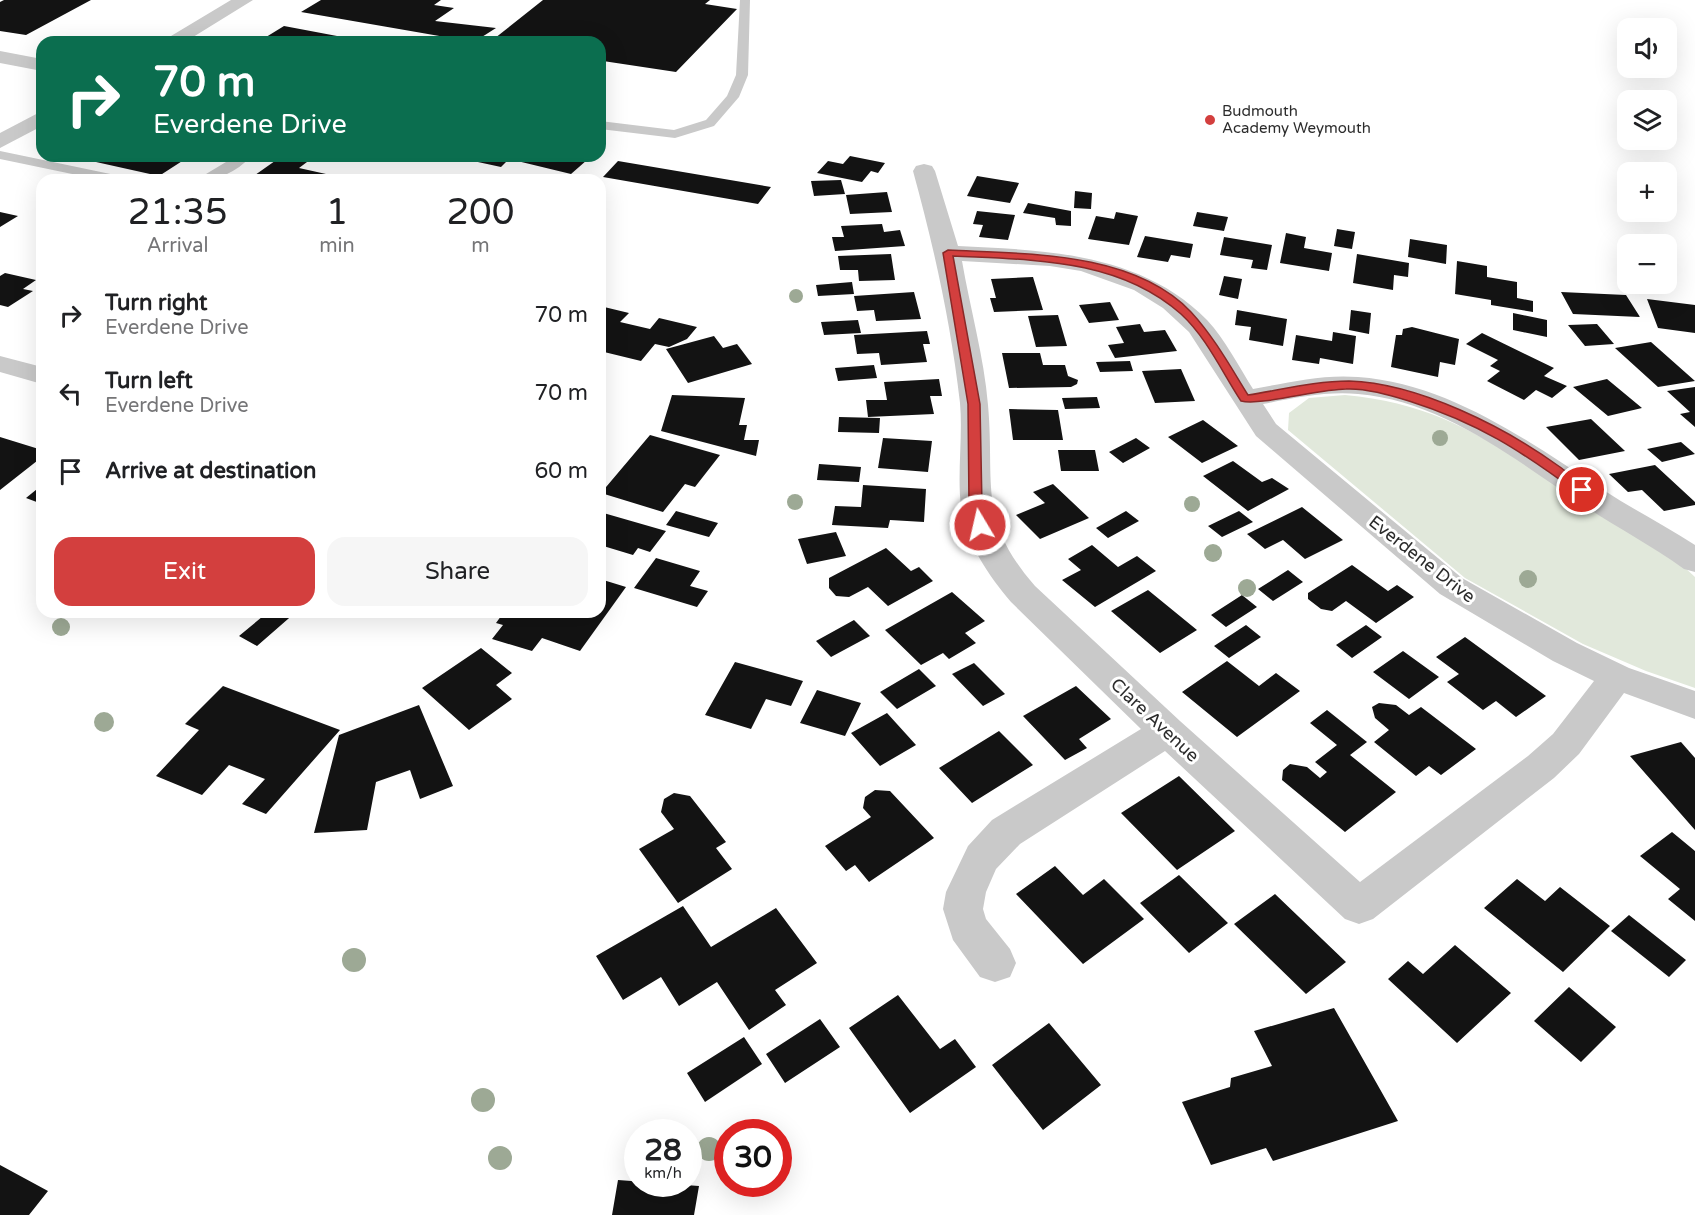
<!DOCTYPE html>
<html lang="en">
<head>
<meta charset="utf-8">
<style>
  :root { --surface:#fff; --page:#f6f6f6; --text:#202124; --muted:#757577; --accent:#d33f3e }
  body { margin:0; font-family:"Varela Round",sans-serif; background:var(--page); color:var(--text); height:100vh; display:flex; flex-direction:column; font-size:22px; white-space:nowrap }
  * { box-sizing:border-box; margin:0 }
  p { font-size:20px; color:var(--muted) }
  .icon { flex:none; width:33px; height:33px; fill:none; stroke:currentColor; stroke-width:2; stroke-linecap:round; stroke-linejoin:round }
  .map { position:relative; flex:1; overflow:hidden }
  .sheet { position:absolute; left:36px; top:174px; width:570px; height:444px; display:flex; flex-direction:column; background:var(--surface); border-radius:18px; box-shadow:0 6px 24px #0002 }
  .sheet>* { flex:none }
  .hud { position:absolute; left:36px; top:36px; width:570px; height:126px; border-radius:18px; box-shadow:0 6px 24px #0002; background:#0b6e4f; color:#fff; overflow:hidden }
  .buttons { position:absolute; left:1617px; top:18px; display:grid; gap:12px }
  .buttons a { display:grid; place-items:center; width:60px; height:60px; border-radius:12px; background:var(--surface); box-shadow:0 6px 24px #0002; font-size:30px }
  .speed { position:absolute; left:624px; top:1119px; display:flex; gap:12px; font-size:30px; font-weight:700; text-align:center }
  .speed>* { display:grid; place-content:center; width:78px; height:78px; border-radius:50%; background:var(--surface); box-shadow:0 6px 24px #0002; line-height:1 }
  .speed small { font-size:15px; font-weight:400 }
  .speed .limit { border:9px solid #d22; background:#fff; color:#111 }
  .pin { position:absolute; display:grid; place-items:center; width:51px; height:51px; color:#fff; margin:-26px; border:3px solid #fff; border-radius:50%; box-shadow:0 2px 6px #0007 }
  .me { position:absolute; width:66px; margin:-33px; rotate:351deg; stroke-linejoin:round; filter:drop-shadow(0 0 4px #0008) }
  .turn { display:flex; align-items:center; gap:21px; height:126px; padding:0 18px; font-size:27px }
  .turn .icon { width:78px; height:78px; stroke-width:2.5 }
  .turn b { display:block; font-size:42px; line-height:51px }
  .eta { display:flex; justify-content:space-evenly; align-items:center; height:102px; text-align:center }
  .eta b { font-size:36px; font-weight:600; line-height:42px }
  .button { display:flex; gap:12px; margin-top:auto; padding:12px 18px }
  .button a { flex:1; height:69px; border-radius:18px; background:var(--accent); color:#fff; font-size:24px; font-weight:600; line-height:69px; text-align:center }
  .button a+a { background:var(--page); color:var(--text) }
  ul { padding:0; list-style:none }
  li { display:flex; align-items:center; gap:18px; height:78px; padding:0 18px }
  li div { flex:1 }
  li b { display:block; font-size:22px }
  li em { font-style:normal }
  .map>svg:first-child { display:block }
  .green { fill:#e1e8db }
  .building { fill:#131313 }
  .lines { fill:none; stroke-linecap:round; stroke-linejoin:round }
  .lane { fill:#c9c9c9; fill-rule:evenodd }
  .street { fill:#c9c9c9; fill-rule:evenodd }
  .tree { fill:#9da995 }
  .route { fill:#d33f3e; stroke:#892928; stroke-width:1.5 }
  .poi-dot { fill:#d33f3e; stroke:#fff; stroke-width:2 }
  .labels { text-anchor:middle; stroke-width:6; stroke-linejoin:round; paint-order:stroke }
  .far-poi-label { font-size:15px; fill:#2c2c2c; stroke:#fff; text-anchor:start }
  .street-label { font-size:18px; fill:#2c2c2c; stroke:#fff }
</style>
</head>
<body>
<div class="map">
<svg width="1695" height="1215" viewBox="0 0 1695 1215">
  <rect width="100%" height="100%" fill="#fff"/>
  <path class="green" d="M1345,395C1435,403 1486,438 1560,486C1600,512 1641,539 1682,565L1695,577V688L1646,671L1583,644L1465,578L1288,430L1289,413L1309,398Z"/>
  <path class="building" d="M4,0H91L26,35L0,31V2Z
    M321,0H441L434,5L454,8L435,21L496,28L474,42L301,12Z
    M543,0H710L705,4L737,9L676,72L603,61L600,63V42H490Z
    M284,26L337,36L328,42H258Z
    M69,156H190L159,176Z
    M282,156H315L299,168L353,180H248Z
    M450,156H570L587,160L571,174L509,159L501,167Z
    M850,156L885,163L878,173L871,171L862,182L817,173L828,161L843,164Z
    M618,161L771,187L758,204L603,177Z
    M977,176L1019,183L1010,203L967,196Z
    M841,180L845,194L814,196L811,181Z
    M1075,191L1092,193L1091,209L1074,208Z
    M887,192L892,212L850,214L846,195Z
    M1028,203L1071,211V226L1056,225L1055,218L1023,213Z
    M977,211L1015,215L1008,240L979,237L983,225L973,224Z
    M0,212L18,216L0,227Z
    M1116,212L1138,216L1129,245L1088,239L1096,216L1114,219Z
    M1197,212L1228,217L1224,231L1193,226Z
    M882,224L884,232L900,230L905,246L835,251L832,237H844L841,226Z
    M1337,229L1355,232L1352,249L1334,246Z
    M1286,233L1306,237L1304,248L1332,253L1329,271L1280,263Z
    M1145,236L1193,244L1190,258L1171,255L1168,262L1137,257Z
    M1224,237L1272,245L1267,270L1251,268L1253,260L1220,255Z
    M1410,239L1447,245L1446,264L1408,257Z
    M891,254L895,280L859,281L858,270H840L838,256Z
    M1357,254L1409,263L1408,277L1394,275L1393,290L1353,283Z
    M1457,261L1487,266V277L1517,282V298L1533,301V312L1491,305V300L1455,294Z
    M5,273L36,280L23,289L33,291L8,307L0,305V276Z
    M1224,276L1242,279L1238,299L1219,295Z
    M1033,277L1043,310L994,312L990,298H996L991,279Z
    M852,282L854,294L818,296L816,285Z
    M914,292L921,319L876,321L874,310L857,311L854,296Z
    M1561,292L1626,295L1640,317L1573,314Z
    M1647,299L1695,305V333L1658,328Z
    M1110,302L1119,320L1089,323L1079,305Z
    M600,306L629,313L620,322L650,329L659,318L697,327L687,339L669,347L655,344L641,361L600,351Z
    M1237,310L1287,319L1283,346L1249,340L1251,327L1235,325Z
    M1351,310L1371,313L1369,334L1349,330Z
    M1513,313L1547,320V337L1513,330Z
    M1058,315L1067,346L1036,347L1028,316Z
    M858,320L861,333L824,335L821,322Z
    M1140,324L1144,332L1165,330L1177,351L1115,358L1108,345L1124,343L1116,327Z
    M1597,324L1614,344L1585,346L1568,325Z
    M1412,327L1459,339L1455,365L1440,362L1438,377L1391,367L1396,335H1402L1403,329Z
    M927,331L930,344H923L927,362L881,365L879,353L857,354L854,335Z
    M1333,332L1356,336L1353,364L1320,358L1319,364L1292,360L1296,335L1332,341Z
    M1482,333L1554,368L1544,376L1567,386L1552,398L1536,390L1524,400L1487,381L1500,371L1490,366L1498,360L1466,344Z
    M714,336L723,348L737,344L752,364L688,383L666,349Z
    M1651,342L1695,381L1658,387L1615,348Z
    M1002,353H1040L1043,365H1065L1068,376L1078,380L1077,384L1071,387L1009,388Z
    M1130,361L1133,371L1100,372L1096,362Z
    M874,365L877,378L838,381L835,368Z
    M1181,369L1195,401L1155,403L1142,371Z
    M939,379L942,396H930L934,414L868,417L866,400H887L884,382Z
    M1607,379L1642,408L1608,416L1573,387Z
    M1695,387V427L1680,414L1690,412L1667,391Z
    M672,395L745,398L739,425H747L744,440H759L756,456L661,431Z
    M1097,397L1100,408L1065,409L1062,398Z
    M1009,409L1058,410L1063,440H1013Z
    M839,417L880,418L879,433L838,432Z
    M1591,419L1625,451L1579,460L1546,427Z
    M1203,420L1238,446L1202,463L1168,437Z
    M650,435L720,455L695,487L685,484L663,512L601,493Z
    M0,437L42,450V457L0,490Z
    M883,438L932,441L928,472L878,468Z
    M1136,438L1150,448L1123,463L1109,452Z
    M1681,442L1695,454L1662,462L1647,449Z
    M1058,450H1095L1099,471H1061Z
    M1233,461L1262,482L1272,478L1289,489L1248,511L1203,476Z
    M819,464L861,467L859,482L817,480Z
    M1655,465L1695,502V505L1664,511L1642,490L1628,492L1609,474Z
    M1053,484L1089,518L1040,539L1016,515L1045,503L1033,492Z
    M42,485V504L26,498Z
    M863,485L926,489L924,522L890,520L888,528L832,525L835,506L861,507Z
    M1302,507L1343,540L1305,559L1283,540L1265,549L1247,534Z
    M676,511L718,523L709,537L666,525Z
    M1126,511L1139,521L1108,538L1096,528Z
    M1239,511L1253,522L1222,537L1208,526Z
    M600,512L666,531L650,552L638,548L633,555L600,545Z
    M836,532L846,556L807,564L798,539Z
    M1092,545L1118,567L1137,556L1156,571L1095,607L1062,580L1081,570L1068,559Z
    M886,548L911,571L919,567L933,581L888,606L868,587L849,597L836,596L829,588V578Z
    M656,558L700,571L690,586L708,591L697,607L634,588Z
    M1352,565L1388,591L1397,585L1414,597L1376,623L1346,601L1332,611L1321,609L1308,599V593Z
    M1288,570L1303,582L1273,601L1258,589Z
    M600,579L626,587L580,651L542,638L532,651L492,639L503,625L496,623L504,612H600Z
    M1148,590L1197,630L1160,653L1111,611Z
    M952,592L985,621L965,633L976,643L949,659L943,653L921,665L885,630Z
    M1242,595L1257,607L1226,627L1211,615Z
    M268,612H296L257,646L239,636Z
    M854,620L870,636L831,657L816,641Z
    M1246,625L1261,637L1229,658L1214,646Z
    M1366,625L1382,637L1352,658L1336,645Z
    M1465,637L1546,696L1516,717L1496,701L1483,710L1447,682L1459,674L1436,657Z
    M481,648L512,673L496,685L512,699L469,730L422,688Z
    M1403,651L1439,677L1409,699L1373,672Z
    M1227,661L1259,686L1276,673L1300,691L1237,737L1182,692Z
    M735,662L803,681L791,706L766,699L751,729L705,715Z
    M974,663L1005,694L983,706L952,674Z
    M919,669L936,686L897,709L880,692Z
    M223,686L340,730L266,814L242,804L265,779L229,765L202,795L156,776L199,730L185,724Z
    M1076,686L1111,719L1079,739L1087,748L1065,760L1023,716Z
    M817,690L861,703L845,736L800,723Z
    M1379,703L1396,705L1409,715L1421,707L1476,749L1441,775L1429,766L1416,776L1374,742L1389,730L1375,718L1372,707Z
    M419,705L453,786L420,799L410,770L376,782L367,830L314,833L339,735Z
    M1327,710L1367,742L1350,755L1396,792L1345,832L1282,780L1283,770L1290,764L1307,767L1320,778L1327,772L1315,762L1337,745L1310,723Z
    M887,713L916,745L880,766L851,733Z
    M999,731L1033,765L972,803L939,768Z
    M1681,742L1695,758V830L1630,756Z
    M1179,776L1235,831L1177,870L1121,813Z
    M875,790L890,791L934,838L869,882L855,865L846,871L825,846L871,817L863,808L865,797Z
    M674,793L690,796L726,842L716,848L732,869L678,903L639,849L674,829L661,812L664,799Z
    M1672,832L1695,851V921L1668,899L1680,889L1640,856Z
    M1055,866L1083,895L1104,879L1144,919L1083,964L1016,894Z
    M1179,875L1228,923L1189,953L1140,903Z
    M1517,879L1545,901L1560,887L1610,926L1563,972L1484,908Z
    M1275,894L1346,962L1306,994L1234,924Z
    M683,906L711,947L776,908L817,963L775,990L786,1005L749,1030L717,982L679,1006L661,977L623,1000L596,956Z
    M1629,915L1686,960L1669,977L1611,931Z
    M1455,945L1511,993L1457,1043L1388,979L1408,961L1423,974Z
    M1569,987L1616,1027L1581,1062L1534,1021Z
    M898,995L940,1049L955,1039L976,1067L910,1113L849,1028Z
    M1334,1008L1398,1121L1273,1161L1266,1148L1211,1165L1182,1102L1230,1087L1231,1078L1272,1066L1254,1031Z
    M820,1019L840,1047L785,1083L766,1054Z
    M1049,1023L1101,1085L1043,1130L992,1065Z
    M744,1037L762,1064L705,1102L687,1073Z
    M0,1165L48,1191L29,1215H0Z
    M618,1180L699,1186L694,1215H612Z"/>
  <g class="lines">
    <path class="lane" d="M740,0H750L748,75L739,97L714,126L675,138L600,129V121L674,130L706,120L727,96L736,75Z
      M0,151L120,176L127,180H101L0,159Z
      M236,156H251C236,173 218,180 196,180Z"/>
    <path class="street" d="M231,0H253L185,42H161Z
      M0,51L42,59V71L0,63Z
      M42,111V126L0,148V133Z
      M924,164L932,166L935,171L958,246C1046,250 1141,253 1207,320C1225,339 1239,367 1253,389C1287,383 1322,374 1358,377C1451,384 1529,442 1605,491C1634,510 1666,526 1695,545V572L1684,569C1651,545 1614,526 1580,503C1513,458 1442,401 1358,394C1326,391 1294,398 1263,404L1276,424L1462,578L1577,643L1629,668L1695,691V719L1624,693L1579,754L1554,778L1373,919L1359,924L1345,919L1165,751L1020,844L996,869L986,892L983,909L986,919L1010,949L1016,963L1010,977L995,982L980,977L953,940L943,909L946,892L968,846L992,820L1141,729L1011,602C989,576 966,543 961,507C957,473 963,437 960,403C951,324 934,247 913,171L916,166ZM962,261L1050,266L1081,271L1134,290L1163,308L1189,332L1256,436L1440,594L1553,661L1594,681L1553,734L1528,756L1360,882L1180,721L1035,586C977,520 995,484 988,405C984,357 970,308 962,261Z
      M0,356L42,367V384L0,372Z"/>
  </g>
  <g class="tree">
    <circle cx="796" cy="296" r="7"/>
    <circle cx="1440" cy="438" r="8"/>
    <circle cx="795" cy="502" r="8"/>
    <circle cx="1192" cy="504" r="8"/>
    <circle cx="1213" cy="553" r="9"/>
    <circle cx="1528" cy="579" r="9"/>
    <circle cx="1247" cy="588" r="9"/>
    <circle cx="61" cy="627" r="9"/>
    <circle cx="104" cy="722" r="10"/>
    <circle cx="354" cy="960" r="12"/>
    <circle cx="483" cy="1100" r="12"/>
    <circle cx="709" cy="1149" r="12"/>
    <circle cx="500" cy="1158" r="12"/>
  </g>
  <path class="route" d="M948,250C1025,254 1133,251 1191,312C1214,337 1230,366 1248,395C1281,390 1315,381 1349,381C1418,383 1505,427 1560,467C1569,474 1581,481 1588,490L1582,494L1578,493C1520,450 1478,423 1409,401C1389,395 1366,388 1346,389C1319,389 1261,406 1241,401C1222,372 1207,338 1181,314C1118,258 1032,260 953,256L980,404L982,506L987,525L980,529L976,528L969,506L968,404L943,253Z"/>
  <circle class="poi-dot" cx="1210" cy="120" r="6"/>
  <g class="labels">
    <g class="far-poi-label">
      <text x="1222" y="116">Budmouth<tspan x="1222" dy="17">Academy Weymouth</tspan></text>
    </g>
    <g class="street-label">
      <text transform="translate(1422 559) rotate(38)" y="6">Everdene Drive</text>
      <text transform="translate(1155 720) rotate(43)" y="6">Clare Avenue</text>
    </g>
  </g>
</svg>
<div class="buttons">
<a><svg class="icon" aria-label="sound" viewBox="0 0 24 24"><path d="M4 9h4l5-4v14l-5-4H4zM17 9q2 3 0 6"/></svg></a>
<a><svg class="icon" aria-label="layers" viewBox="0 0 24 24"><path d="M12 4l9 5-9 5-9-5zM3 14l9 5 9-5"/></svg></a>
<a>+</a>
<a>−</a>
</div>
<div class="speed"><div>28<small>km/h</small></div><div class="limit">30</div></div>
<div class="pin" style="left:1582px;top:490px;background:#d93025"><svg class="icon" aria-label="arrive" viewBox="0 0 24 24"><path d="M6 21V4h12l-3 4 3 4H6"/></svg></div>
<svg class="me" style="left:980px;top:525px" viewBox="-20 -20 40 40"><circle r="17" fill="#d33f3e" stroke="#fff" stroke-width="3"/><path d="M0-11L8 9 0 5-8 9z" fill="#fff"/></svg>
<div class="hud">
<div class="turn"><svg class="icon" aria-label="right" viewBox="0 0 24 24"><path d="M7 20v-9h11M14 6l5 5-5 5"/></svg><div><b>70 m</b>Everdene Drive</div></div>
</div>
<section class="sheet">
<div class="eta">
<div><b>21:35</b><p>Arrival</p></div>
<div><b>1</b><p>min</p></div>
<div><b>200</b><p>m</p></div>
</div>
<ul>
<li><svg class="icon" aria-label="right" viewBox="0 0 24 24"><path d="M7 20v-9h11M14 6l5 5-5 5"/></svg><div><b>Turn right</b><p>Everdene Drive</p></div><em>70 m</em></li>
<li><svg class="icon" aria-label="left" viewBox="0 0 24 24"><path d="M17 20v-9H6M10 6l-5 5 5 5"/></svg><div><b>Turn left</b><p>Everdene Drive</p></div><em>70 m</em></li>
<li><svg class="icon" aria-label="arrive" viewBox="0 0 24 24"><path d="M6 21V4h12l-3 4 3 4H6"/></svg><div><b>Arrive at destination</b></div><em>60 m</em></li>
</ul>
<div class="button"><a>Exit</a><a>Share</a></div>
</section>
</div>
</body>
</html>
